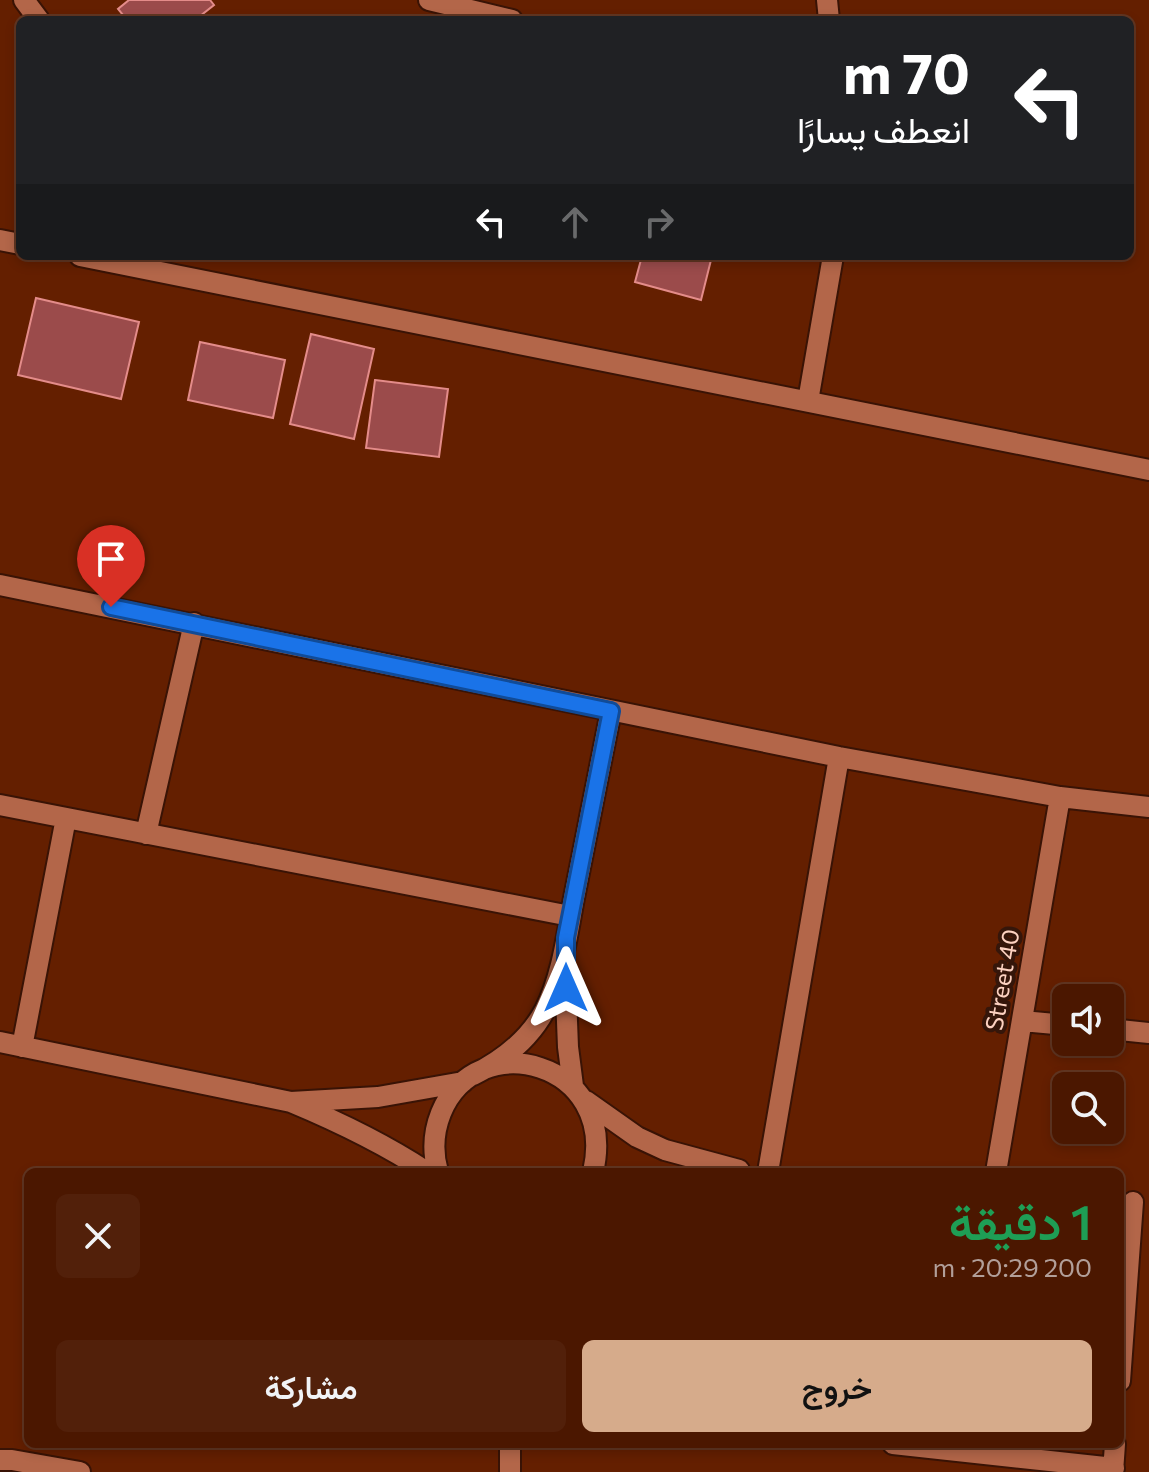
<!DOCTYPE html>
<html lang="ar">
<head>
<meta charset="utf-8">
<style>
  :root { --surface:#4b1700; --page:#52200a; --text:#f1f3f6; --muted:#b29f99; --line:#623622; --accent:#d6ab8b }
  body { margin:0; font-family:Commissioner,Vazirmatn,sans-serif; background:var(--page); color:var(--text); direction:rtl; height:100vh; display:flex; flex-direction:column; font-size:30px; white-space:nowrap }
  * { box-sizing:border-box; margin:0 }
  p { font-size:26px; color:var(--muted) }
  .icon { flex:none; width:44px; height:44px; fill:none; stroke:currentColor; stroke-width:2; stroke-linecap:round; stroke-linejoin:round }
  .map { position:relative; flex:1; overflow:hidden; direction:ltr }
  .panel { position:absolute; left:24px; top:1168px; width:1100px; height:280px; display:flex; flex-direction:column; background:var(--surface); border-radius:12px; box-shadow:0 4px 12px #0003,0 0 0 2px var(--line); direction:rtl }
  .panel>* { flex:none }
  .top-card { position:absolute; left:16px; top:16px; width:1118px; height:244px; border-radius:12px; box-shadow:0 4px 12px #0003,0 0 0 2px var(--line); direction:rtl; background:#202124; color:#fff; overflow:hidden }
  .fabs { position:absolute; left:1052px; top:984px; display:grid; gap:16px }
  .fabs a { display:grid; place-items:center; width:72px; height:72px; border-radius:12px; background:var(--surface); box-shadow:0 4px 12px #0003,0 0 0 2px var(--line); font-size:40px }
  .pin { position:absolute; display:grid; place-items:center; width:68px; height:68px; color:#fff; margin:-82px -34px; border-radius:50% 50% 50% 0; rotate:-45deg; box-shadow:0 0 8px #0007 }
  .pin .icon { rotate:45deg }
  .me { position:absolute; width:88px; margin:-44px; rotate:0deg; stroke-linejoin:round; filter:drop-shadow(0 0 6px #0008) }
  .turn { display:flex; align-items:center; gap:28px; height:168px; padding:0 32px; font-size:36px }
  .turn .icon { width:104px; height:104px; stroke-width:2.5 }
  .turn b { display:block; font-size:56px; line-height:68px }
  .lanes { display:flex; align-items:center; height:76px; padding:0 32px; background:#0003; justify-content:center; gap:40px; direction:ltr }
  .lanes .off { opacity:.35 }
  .round { display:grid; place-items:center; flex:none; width:84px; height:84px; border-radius:12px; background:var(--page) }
  .overview { display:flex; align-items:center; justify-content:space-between; height:136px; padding:0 32px }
  h1 { font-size:48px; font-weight:600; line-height:60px; color:#1e9e55 }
  .button { display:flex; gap:16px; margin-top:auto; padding:16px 32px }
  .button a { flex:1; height:92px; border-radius:12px; background:var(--accent); color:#111; font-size:32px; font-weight:600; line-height:92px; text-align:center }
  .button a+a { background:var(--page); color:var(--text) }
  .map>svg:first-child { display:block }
  .building { fill:#9b4b4b; stroke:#e48c8a; stroke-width:2 }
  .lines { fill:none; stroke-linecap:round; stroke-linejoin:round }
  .minor-casing { stroke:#391305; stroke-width:24 }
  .minor { stroke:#b36649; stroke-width:20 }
  .route-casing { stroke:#114b97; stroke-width:20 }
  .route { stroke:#1a73e8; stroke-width:14 }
  .labels { text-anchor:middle; stroke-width:8; stroke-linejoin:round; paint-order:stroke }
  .street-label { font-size:24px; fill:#fdd2c1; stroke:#35160a }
</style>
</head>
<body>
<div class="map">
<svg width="1149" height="1472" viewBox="0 0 1149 1472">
  <rect width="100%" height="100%" fill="#641f00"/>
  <path class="building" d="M129,0H210L214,5L195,20H127L118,9Z
    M642,256H712L701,300L635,282Z
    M36,298L139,322L121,399L18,375Z
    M311,334L374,349L354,439L290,424Z
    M200,342L285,360L273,418L188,400Z
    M375,380L448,389L439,457L366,448Z"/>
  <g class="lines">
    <g class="minor-casing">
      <path id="minor" d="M24,0L39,20
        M429,0L512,20
        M827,0L829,20
        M0,240L20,244
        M80,256L1149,470
        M808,401L833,256
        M0,585L839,757L1060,797L1149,807
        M0,805L570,916
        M146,834L194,623
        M565,970L568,1047L573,1086
        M1022,1021L1066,1025
        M1110,1029L1149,1033
        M0,1042L291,1102
        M22,1047L66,818
        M473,1075C503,1060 529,1040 545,1010C562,976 567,935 574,898C586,835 599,773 611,711
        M586,1101L637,1137L665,1150L739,1170L727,1172
        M427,1172C383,1143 339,1122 291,1102L378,1097L463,1082
        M438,1172C432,1151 433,1133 441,1113C477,1024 619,1062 593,1172
        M768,1172L839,757
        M996,1172L1060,797
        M1120,1381L1133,1202
        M893,1444L1114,1468
        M0,1460H12L80,1472
        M510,1472V1444
        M1113,1472L1115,1444"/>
    </g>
    <use href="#minor" class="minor"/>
  </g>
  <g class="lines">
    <g class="route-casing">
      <path id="route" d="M111,607L611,711L566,938V988"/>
    </g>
    <use href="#route" class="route"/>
  </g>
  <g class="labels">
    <g class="street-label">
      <text transform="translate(1003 980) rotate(-80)" y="8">Street 40</text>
    </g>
  </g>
</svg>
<div class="fabs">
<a><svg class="icon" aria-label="sound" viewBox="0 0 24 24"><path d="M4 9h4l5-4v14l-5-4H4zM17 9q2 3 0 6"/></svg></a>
<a><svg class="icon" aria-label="search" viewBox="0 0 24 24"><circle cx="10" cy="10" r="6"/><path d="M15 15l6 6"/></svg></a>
</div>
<div class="pin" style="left:111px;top:607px;background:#d93025"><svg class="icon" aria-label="arrive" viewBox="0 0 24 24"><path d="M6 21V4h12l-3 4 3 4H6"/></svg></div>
<svg class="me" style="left:566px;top:988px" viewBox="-20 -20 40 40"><path d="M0-17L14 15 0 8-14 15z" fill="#1a73e8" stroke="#fff" stroke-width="4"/></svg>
<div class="top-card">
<div class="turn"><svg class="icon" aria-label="left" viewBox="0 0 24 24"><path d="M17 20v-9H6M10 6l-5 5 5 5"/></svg><div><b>70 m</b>انعطف يسارًا</div></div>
<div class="lanes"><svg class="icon" aria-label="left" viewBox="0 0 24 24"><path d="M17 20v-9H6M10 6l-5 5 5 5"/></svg><svg class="icon off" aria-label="ahead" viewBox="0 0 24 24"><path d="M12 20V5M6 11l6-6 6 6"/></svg><svg class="icon off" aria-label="right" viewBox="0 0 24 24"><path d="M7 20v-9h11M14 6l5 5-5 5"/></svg></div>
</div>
<section class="panel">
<div class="overview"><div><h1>1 دقيقة</h1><p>200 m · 20:29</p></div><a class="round"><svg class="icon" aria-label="close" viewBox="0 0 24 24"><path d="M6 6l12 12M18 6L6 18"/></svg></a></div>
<div class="button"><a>خروج</a><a>مشاركة</a></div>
</section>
</div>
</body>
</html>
